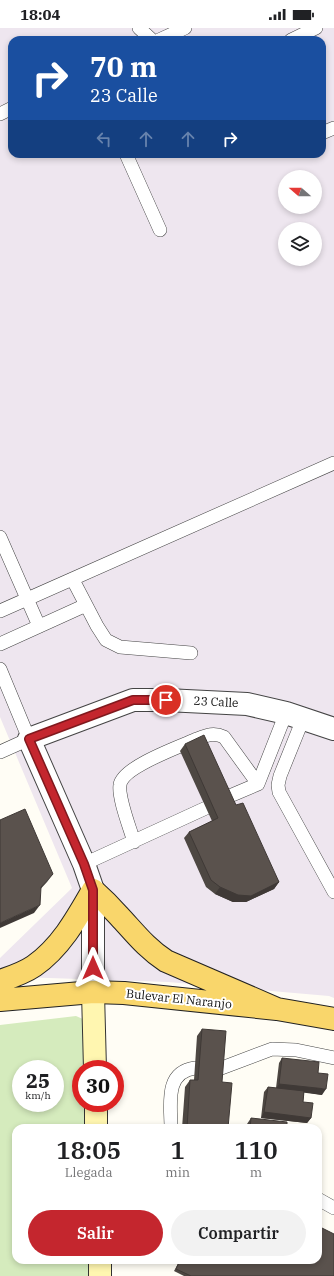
<!DOCTYPE html>
<html lang="es">
<head>
<meta charset="utf-8">
<style>
  :root { --surface:#fff; --page:#f2f2f2; --text:#202124; --muted:#757577; --accent:#c4262e }
  body { margin:0; font-family:"IBM Plex Serif",serif; background:var(--page); color:var(--text); height:100vh; display:flex; flex-direction:column; font-size:15px; white-space:nowrap }
  * { box-sizing:border-box; margin:0 }
  p { font-size:13px; color:var(--muted) }
  .icon { flex:none; width:22px; height:22px; fill:none; stroke:currentColor; stroke-width:2; stroke-linecap:round; stroke-linejoin:round }
  .map { position:relative; flex:1; overflow:hidden }
  .sheet { position:absolute; left:12px; top:1096px; width:310px; height:140px; display:flex; flex-direction:column; background:var(--surface); border-radius:12px; box-shadow:0 2px 6px #0003 }
  .sheet>* { flex:none }
  .guide { position:absolute; left:8px; top:8px; width:318px; height:122px; border-radius:12px; box-shadow:0 2px 6px #0003; background:#1a4fa0; color:#fff; overflow:hidden }
  .needle { width:26px; rotate:290deg }
  .controls { position:absolute; left:278px; top:142px; display:grid; gap:8px }
  .controls a { display:grid; place-items:center; width:44px; height:44px; border-radius:50%; background:var(--surface); box-shadow:0 2px 6px #0003; font-size:20px }
  .speed { position:absolute; left:12px; top:1032px; display:flex; gap:8px; font-size:20px; font-weight:700; text-align:center }
  .speed>* { display:grid; place-content:center; width:52px; height:52px; border-radius:50%; background:var(--surface); box-shadow:0 2px 6px #0003; line-height:1 }
  .speed small { font-size:10px; font-weight:400 }
  .speed .limit { border:6px solid #d22; background:#fff; color:#111 }
  .pin { position:absolute; display:grid; place-items:center; width:34px; height:34px; color:#fff; margin:-17px; border:2px solid #fff; border-radius:50%; box-shadow:0 1px 4px #0007 }
  .me { position:absolute; width:44px; margin:-22px; rotate:0deg; stroke-linejoin:round; filter:drop-shadow(0 0 3px #0008) }
  .turn { display:flex; align-items:center; gap:14px; height:84px; padding:0 16px; font-size:18px }
  .turn .icon { width:52px; height:52px; stroke-width:2.5 }
  .turn b { display:block; font-size:28px; line-height:34px }
  .lanes { display:flex; align-items:center; height:38px; padding:0 16px; background:#0003; justify-content:center; gap:20px; direction:ltr }
  .lanes .off { opacity:.35 }
  .eta { display:flex; justify-content:space-evenly; align-items:center; height:68px; text-align:center }
  .eta b { font-size:24px; font-weight:600; line-height:28px }
  .cta { display:flex; gap:8px; margin-top:auto; padding:8px 16px }
  .cta a { flex:1; height:46px; border-radius:24px; background:var(--accent); color:#fff; font-size:16px; font-weight:600; line-height:46px; text-align:center }
  .cta a+a { background:var(--page); color:var(--text) }
  .status { display:flex; justify-content:space-between; align-items:center; height:28px; padding:0 20px; background:var(--surface); direction:ltr }
  .status svg { height:11px; fill:currentColor }
  .map>svg:first-child { display:block }
  .industrial { fill:#eee6ef; fill-rule:evenodd }
  .green { fill:#d5ebbd; fill-rule:evenodd }
  .lines { fill:none; stroke-linecap:round; stroke-linejoin:round }
  .lane-casing { stroke:#444; stroke-width:14 }
  .street-casing { stroke:#444; stroke-width:24 }
  .secondary-casing { stroke:#333; stroke-width:24 }
  .primary-casing { stroke:#222; stroke-width:24 }
  .lane { stroke:#fff; stroke-width:13 }
  .street { stroke:#fff; stroke-width:22 }
  .secondary { stroke:#fff6b0; stroke-width:22 }
  .primary { stroke:#f9d66b; stroke-width:22 }
  .wall { fill:#4d4742 }
  .shaded-wall { fill:#3f3936 }
  .building { fill:#5a524d; stroke:#3f3936 }
  .route-casing { stroke:#7f191e; stroke-width:10 }
  .route { stroke:#c4262e; stroke-width:7 }
  .labels { text-anchor:middle; stroke-width:4; stroke-linejoin:round; paint-order:stroke }
  .street-label { font-size:12px; fill:#111; stroke:#fff }
</style>
</head>
<body>
<div class="status"><b>18:04</b><svg viewBox="0 0 49 12"><path d="M0 12V9h3v3zM5 12V6h3v6zM10 12V3h3v9zM15 12V0h3v12zM26 1h20v11H26zM47 4h2v5h-2z"/></svg></div>
<div class="map">
<svg width="334" height="1248" viewBox="0 0 334 1248">
  <rect width="100%" height="100%" fill="#fffdf5"/>
  <path class="industrial" d="M0,0H334V970L329,968L168,954L19,949L0,950V930L72,860L0,689ZM12,12H322V126H12ZM285,149H315V179H285ZM285,201H315V231H285Z"/>
  <path class="green" d="M76,988L85,992L86,1041H81V1075H87L88,1100H16V1232H92V1248H0V997ZM21,1041H55V1075H21Z"/>
  <g class="lines">
    <g class="lane-casing">
      <path id="lane" d="M139,0L152,12
        M159,12L185,0
        M291,12L316,0
        M0,86L12,80
        M322,105L334,100
        M126,126L160,202
        M0,509L39,598
        M73,552L97,598L106,612L120,619L191,625
        M0,583L334,435
        M0,616L86,577
        M0,641L29,711L0,724
        M303,691L280,748L278,757L279,764L334,864
        M225,770L258,756L286,685
        M134,814C130,800 118,770 120,757C122,739 181,718 197,711C207,707 214,704 224,709L258,756
        M84,836L206,780
        M219,1041L272,1021L296,1022L334,1030
        M171,1100C171,1077 164,1044 195,1040
        M318,1171L334,1180"/>
    </g>
    <g class="street-casing">
      <path id="street" d="M93,964V862L84,836L29,711L133,672H166L247,676L286,685L334,701"/>
    </g>
    <g class="secondary-casing">
      <path id="secondary" d="M93,964L95,1041
        M96,1075V1100
        M100,1232V1248"/>
    </g>
    <g class="primary-casing">
      <path id="primary" d="M0,953C12,949 24,945 34,938C61,919 77,890 93,862C102,870 111,879 119,888C134,904 147,921 166,933L277,981
        M0,972L93,964L124,965L277,981L334,991"/>
    </g>
    <use href="#lane" class="lane"/>
    <use href="#street" class="street"/>
    <use href="#secondary" class="secondary"/>
    <use href="#primary" class="primary"/>
  </g>
  <path class="wall" d="M185,716L236,777L279,854L274,861L246,874H233L215,866L206,859L184,810L189,804L212,793L180,723Z
    M202,1001L222,1054L228,1100H182L185,1059L190,1052H194L197,1008Z
    M282,1030L318,1045L322,1067L304,1064L303,1074L311,1090L307,1095L261,1090L264,1064L268,1059L276,1060L279,1035Z
    M251,1090L287,1100H247V1096Z
    M180,1232H318L334,1248H184L174,1243Z"/>
  <path class="shaded-wall" d="M53,846L47,854L35,867L41,859Z
    M279,854L274,861L246,874H233L215,866L220,859Z
    M40,877L34,885L0,900V895Z
    M279,1056L326,1061L322,1067L276,1061Z
    M264,1084L311,1090L307,1095L261,1090Z"/>
  <path class="building" d="M204,707L236,777L243,775L279,854L251,868L238,867L220,859L211,852L189,804L218,790L185,716Z
    M25,781L53,846L41,859L40,877L0,895V792Z
    M202,1001L226,1003L222,1054L232,1055L228,1100H187L190,1052H198Z
    M282,1030L319,1034L318,1045L328,1046L326,1061L279,1056Z
    M268,1059L304,1063L303,1074L313,1075L311,1090L264,1084Z
    M251,1090L287,1094V1100H250Z
    M318,1198L334,1206V1248H191L176,1241L180,1232H318Z"/>
  <g class="lines">
    <g class="route-casing">
      <path id="route" d="M93,940V862L84,836L29,711L133,672H166"/>
    </g>
    <use href="#route" class="route"/>
  </g>
  <g class="labels">
    <g class="street-label">
      <text transform="translate(216 674) rotate(3)" y="4">23 Calle</text>
      <text transform="translate(179 971) rotate(6)" y="4">Bulevar El Naranjo</text>
    </g>
  </g>
</svg>
<div class="controls">
<a><svg class="needle" viewBox="-14 -14 28 28"><path d="M0-13l5 13h-10z" fill="#e53935"/><path d="M0 13l5-13h-10z" fill="#757577"/></svg></a>
<a><svg class="icon" aria-label="layers" viewBox="0 0 24 24"><path d="M12 4l9 5-9 5-9-5zM3 14l9 5 9-5"/></svg></a>
</div>
<div class="speed"><div>25<small>km/h</small></div><div class="limit">30</div></div>
<div class="pin" style="left:166px;top:672px;background:#d93025"><svg class="icon" aria-label="arrive" viewBox="0 0 24 24"><path d="M6 21V4h12l-3 4 3 4H6"/></svg></div>
<svg class="me" style="left:93px;top:940px" viewBox="-20 -20 40 40"><path d="M0-17L14 15 0 8-14 15z" fill="#c4262e" stroke="#fff" stroke-width="4"/></svg>
<div class="guide">
<div class="turn"><svg class="icon" aria-label="right" viewBox="0 0 24 24"><path d="M7 20v-9h11M14 6l5 5-5 5"/></svg><div><b>70 m</b>23 Calle</div></div>
<div class="lanes"><svg class="icon off" aria-label="left" viewBox="0 0 24 24"><path d="M17 20v-9H6M10 6l-5 5 5 5"/></svg><svg class="icon off" aria-label="ahead" viewBox="0 0 24 24"><path d="M12 20V5M6 11l6-6 6 6"/></svg><svg class="icon off" aria-label="ahead" viewBox="0 0 24 24"><path d="M12 20V5M6 11l6-6 6 6"/></svg><svg class="icon" aria-label="right" viewBox="0 0 24 24"><path d="M7 20v-9h11M14 6l5 5-5 5"/></svg></div>
</div>
<section class="sheet">
<div class="eta">
<div><b>18:05</b><p>Llegada</p></div>
<div><b>1</b><p>min</p></div>
<div><b>110</b><p>m</p></div>
</div>
<div class="cta"><a>Salir</a><a>Compartir</a></div>
</section>
</div>
</body>
</html>
